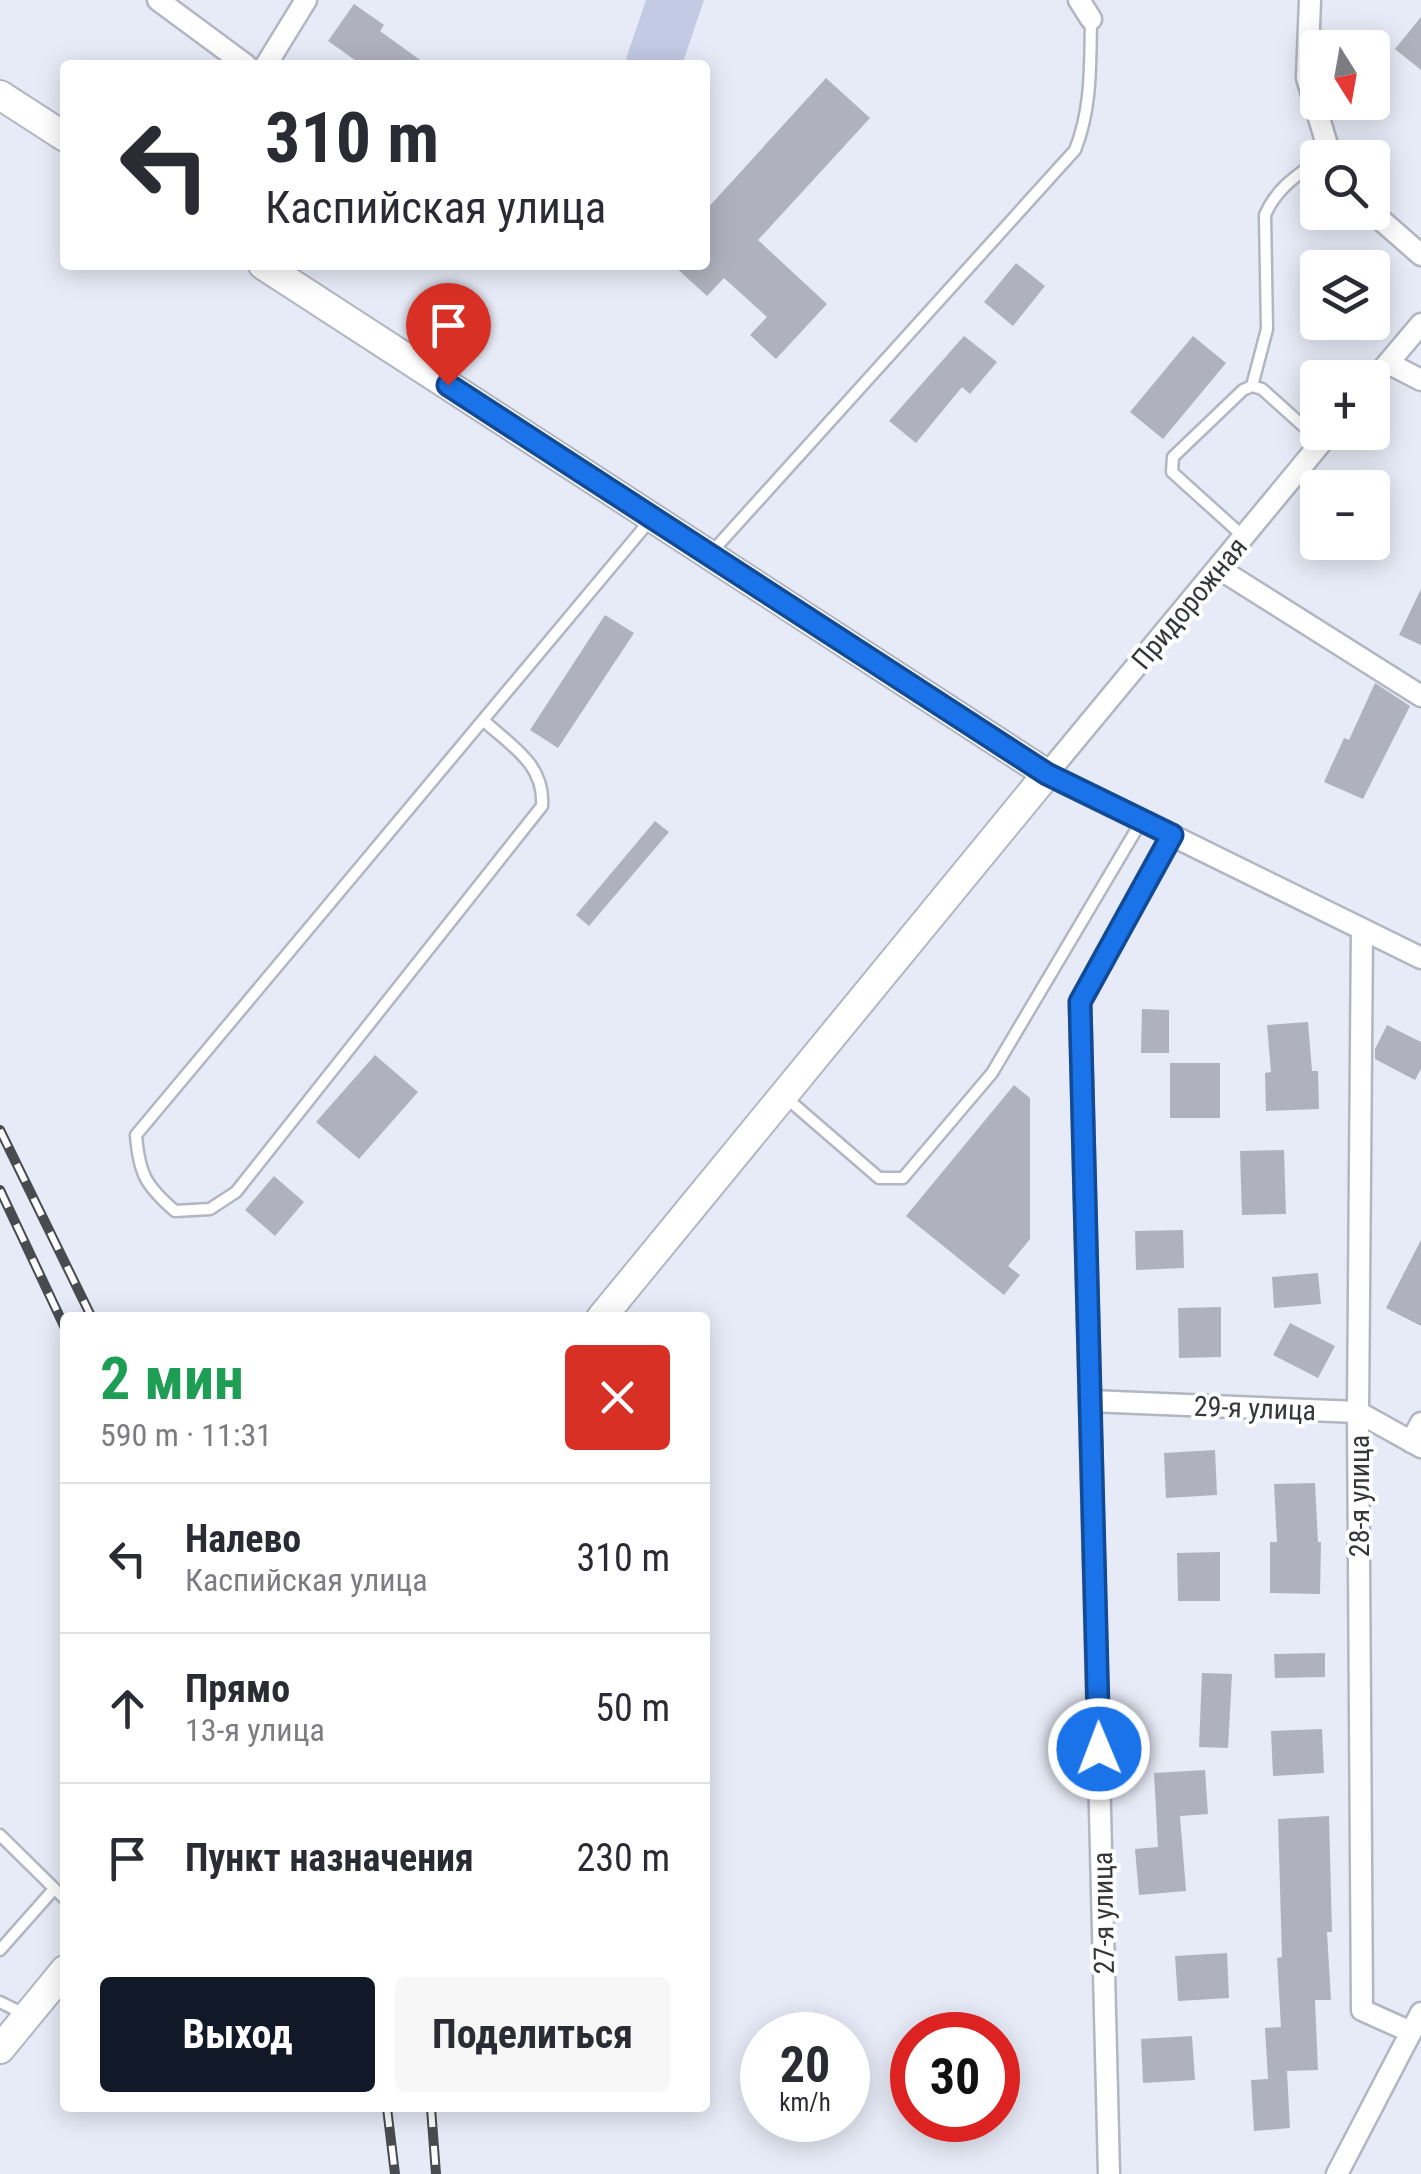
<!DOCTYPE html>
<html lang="ru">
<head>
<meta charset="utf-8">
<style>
  :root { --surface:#fff; --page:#f7f7f7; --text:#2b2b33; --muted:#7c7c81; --line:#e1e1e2; --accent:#111827 }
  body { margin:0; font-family:"Roboto Condensed",sans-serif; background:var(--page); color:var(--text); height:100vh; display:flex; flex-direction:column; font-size:38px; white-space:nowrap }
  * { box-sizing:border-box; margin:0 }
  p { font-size:32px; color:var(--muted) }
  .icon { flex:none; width:55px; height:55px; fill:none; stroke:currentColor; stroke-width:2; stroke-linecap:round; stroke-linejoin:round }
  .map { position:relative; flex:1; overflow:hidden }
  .sheet { position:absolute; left:60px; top:1312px; width:650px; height:800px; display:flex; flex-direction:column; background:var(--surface); border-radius:10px; box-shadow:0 5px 25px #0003 }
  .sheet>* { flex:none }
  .top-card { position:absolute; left:60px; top:60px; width:650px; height:210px; border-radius:10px; box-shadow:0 5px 25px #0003; background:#fff; color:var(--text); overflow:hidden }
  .needle { width:65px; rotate:169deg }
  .controls { position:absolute; left:1300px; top:30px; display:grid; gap:20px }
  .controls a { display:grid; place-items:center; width:90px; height:90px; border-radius:10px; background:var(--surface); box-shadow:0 5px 25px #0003; font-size:50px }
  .speed { position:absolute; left:740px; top:2012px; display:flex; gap:20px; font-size:50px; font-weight:700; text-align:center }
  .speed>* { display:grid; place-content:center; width:130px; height:130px; border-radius:50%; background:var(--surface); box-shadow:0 5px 25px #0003; line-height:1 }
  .speed small { font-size:25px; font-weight:400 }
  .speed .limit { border:15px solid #d22; background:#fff; color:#111 }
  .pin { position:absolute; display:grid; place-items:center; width:85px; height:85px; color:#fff; margin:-102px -42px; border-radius:50% 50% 50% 0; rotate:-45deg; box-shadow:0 0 10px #0007 }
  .pin .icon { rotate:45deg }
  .me { position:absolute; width:110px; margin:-55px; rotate:359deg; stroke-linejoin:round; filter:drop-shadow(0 0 8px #0008) }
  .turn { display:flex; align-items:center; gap:35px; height:210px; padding:0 40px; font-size:45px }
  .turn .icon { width:130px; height:130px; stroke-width:2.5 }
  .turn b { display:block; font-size:70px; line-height:85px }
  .round { display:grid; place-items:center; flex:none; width:105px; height:105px; border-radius:10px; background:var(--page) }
  .headline { display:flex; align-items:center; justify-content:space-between; height:170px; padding:0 40px }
  h1 { font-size:60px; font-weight:700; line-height:75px; color:#1e9e55 }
  .button { display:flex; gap:20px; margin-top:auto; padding:20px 40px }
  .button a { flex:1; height:115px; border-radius:10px; background:var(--accent); color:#fff; font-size:40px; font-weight:700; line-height:115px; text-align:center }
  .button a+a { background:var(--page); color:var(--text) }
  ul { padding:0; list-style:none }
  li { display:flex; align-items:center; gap:30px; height:150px; padding:0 40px; border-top:2px solid var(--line) }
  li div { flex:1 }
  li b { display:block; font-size:38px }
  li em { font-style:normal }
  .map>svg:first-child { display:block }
  .green { fill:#c2cae4 }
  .building { fill:#afb2be }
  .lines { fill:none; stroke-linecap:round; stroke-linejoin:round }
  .lane-casing { stroke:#b2b6c1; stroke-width:15 }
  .street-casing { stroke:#b2b6c1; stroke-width:25 }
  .secondary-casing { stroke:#b2b6c1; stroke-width:32 }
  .lane { stroke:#fff; stroke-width:10 }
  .street { stroke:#fff; stroke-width:20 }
  .secondary { stroke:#fff; stroke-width:28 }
  .rail-casing { stroke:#494b50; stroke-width:10 }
  .rail { stroke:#fff; stroke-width:6; stroke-dasharray:19; stroke-linecap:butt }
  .route-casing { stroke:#114b97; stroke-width:25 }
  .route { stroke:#1a73e8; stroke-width:18 }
  .labels { text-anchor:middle; stroke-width:8; stroke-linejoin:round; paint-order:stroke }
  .street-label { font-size:28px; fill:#35373b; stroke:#fff }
</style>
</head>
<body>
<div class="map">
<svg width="1421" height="2174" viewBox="0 0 1421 2174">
  <rect width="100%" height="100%" fill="#e7ebf7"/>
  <path class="green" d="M646,0H704L682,65H624Z"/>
  <path class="building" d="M354,4L384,25L380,31L427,65H362L328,41Z
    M1421,17V70L1395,49Z
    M826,78L870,118L758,240L827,304L776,359L750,335L767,317L724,278L707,296L673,265H705V211Z
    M1016,263L1045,286L1013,326L984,302Z
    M964,336L997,362L970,394L962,387L916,443L889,421Z
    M1193,336L1226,363L1163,439L1130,412Z
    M1421,589V645L1399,635Z
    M605,615L634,633L558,748L530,730Z
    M1375,683L1410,706L1363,799L1324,782L1344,738L1349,740Z
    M655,821L669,832L589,926L576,915Z
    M1142,1009L1169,1010V1053H1141Z
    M1308,1022L1312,1071H1318L1319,1109L1266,1111L1265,1073L1271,1072L1267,1025Z
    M1387,1025L1421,1042V1069L1415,1080L1375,1059V1049Z
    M375,1055L418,1092L359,1159L316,1122Z
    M1170,1063H1220V1118H1170Z
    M1014,1085L1030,1098V1239L1008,1266L1020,1275L1004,1295L906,1216Z
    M1284,1150L1286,1214L1242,1215L1240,1151Z
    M274,1176L304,1202L275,1236L245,1210Z
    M1183,1230L1184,1268L1136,1270L1135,1231Z
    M1421,1240V1326L1386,1308Z
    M1318,1273L1321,1304L1274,1308L1272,1277Z
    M1221,1307V1357L1179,1358L1178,1308Z
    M1290,1323L1335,1346L1318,1378L1273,1355Z
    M1215,1450L1217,1495L1166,1498L1164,1453Z
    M1315,1483L1318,1542H1321L1320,1594L1270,1593V1542H1277L1274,1484Z
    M1220,1552V1601H1178L1177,1553Z
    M1325,1653V1677L1275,1678L1274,1654Z
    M1202,1673L1232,1674L1228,1748L1199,1747Z
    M1322,1729L1324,1773L1273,1776L1271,1731Z
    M1205,1770L1208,1814L1180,1816L1186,1891L1139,1895L1135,1849L1158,1847L1154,1773Z
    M1329,1816L1332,1932H1327L1331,2000H1315L1318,2070L1287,2071L1290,2128L1254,2131L1251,2080L1268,2079L1265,2028L1281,2027L1277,1958L1282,1957L1278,1819Z
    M1227,1953L1229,1998L1178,2001L1175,1956Z
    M1192,2036L1195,2080L1143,2083L1141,2039Z"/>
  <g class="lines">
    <g class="lane-casing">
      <path id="lane" d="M1252,386L1267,329L1265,215C1276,189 1296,176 1318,160
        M1244,537L1172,472L1173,457L1243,390L1252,386L1262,389L1321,442
        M710,554L1075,150C1092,108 1090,64 1091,19
        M483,720C511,746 545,764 542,806L236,1192L210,1209L175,1211C146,1186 139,1174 136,1135L652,518
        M784,1096L879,1178H903L992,1073L1142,820
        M0,1835L65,1899
        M0,1950L54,1889
        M0,2002L26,2015"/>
    </g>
    <g class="street-casing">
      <path id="street" d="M158,0L246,65
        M1079,0L1091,19
        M1310,0L1307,78L1331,158
        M266,65L306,0
        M1372,212L1421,255
        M1388,363L1421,380
        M1372,382L1421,324
        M1330,432L1047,774L1421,958
        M1218,568L1421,696
        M1362,929L1358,1412L1362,2010L1411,2032
        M1090,1401L1358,1412L1421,1447
        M1411,1442L1421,1423
        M1109,2174L1080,1002L1172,835
        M1337,2174L1421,2013"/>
    </g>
    <g class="secondary-casing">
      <path id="secondary" d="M0,95L65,137
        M263,265L1047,774L601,1318
        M0,2049L65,1970"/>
    </g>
    <use href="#lane" class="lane"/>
    <use href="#street" class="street"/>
    <use href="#secondary" class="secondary"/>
    <g class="rail-casing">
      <path id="rail" d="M0,1130L92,1318
        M0,1190L65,1328
        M387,2108L395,2174
        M431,2108L436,2174"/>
    </g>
    <use href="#rail" class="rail"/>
  </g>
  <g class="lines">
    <g class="route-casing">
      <path id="route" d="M448,385L1047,774L1172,835L1080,1002L1099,1749"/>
    </g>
    <use href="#route" class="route"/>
  </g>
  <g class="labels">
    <g class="street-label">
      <text transform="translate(1189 603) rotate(-50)" y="10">Придорожная</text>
      <text transform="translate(1255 1408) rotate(2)" y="10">29-я улица</text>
      <text transform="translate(1359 1496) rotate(-90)" y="10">28-я улица</text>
      <text transform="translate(1103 1913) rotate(-91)" y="10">27-я улица</text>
    </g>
  </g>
</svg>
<div class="controls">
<a><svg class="needle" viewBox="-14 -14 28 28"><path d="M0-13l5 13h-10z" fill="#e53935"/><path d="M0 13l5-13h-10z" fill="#7c7c81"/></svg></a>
<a><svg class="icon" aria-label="search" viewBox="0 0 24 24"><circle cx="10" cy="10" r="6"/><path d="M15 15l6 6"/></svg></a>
<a><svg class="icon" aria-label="layers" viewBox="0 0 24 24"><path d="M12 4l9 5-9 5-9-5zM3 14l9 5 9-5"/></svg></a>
<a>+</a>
<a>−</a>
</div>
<div class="speed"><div>20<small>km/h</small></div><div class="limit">30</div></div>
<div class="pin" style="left:448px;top:385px;background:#d93025"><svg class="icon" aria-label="arrive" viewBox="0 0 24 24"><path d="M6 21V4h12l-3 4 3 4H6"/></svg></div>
<svg class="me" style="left:1099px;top:1749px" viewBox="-20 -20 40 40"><circle r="17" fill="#1a73e8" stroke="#fff" stroke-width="3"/><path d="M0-11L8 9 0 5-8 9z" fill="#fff"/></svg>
<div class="top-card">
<div class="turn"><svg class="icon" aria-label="left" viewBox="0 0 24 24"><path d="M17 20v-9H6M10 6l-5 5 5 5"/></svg><div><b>310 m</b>Каспийская улица</div></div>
</div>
<section class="sheet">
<div class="headline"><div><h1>2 мин</h1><p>590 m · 11:31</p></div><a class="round" style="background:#d93025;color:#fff"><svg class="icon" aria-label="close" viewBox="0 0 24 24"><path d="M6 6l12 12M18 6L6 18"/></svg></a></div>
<ul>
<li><svg class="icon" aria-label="left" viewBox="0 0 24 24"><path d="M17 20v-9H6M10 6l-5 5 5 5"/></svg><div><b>Налево</b><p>Каспийская улица</p></div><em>310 m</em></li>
<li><svg class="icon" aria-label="ahead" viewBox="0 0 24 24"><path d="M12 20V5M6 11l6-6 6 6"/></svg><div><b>Прямо</b><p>13-я улица</p></div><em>50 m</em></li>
<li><svg class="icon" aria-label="arrive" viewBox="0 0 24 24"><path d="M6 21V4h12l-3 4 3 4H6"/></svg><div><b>Пункт назначения</b></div><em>230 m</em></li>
</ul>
<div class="button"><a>Выход</a><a>Поделиться</a></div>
</section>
</div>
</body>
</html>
